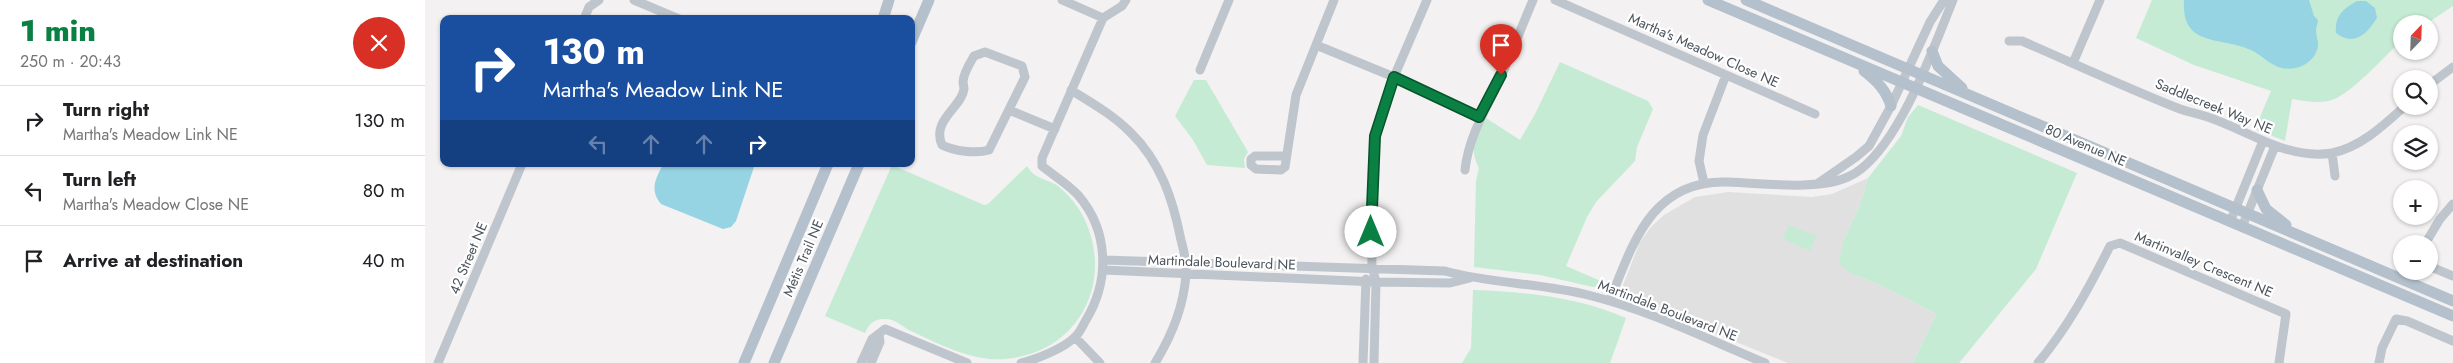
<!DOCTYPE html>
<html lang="en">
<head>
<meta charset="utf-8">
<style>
  :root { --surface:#fff; --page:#f2f2f2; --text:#202124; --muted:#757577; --line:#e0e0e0; --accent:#0b8043 }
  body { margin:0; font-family:Jost,sans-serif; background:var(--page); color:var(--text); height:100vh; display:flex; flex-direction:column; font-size:19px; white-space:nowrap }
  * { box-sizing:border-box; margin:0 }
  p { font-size:16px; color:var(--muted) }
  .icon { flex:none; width:28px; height:28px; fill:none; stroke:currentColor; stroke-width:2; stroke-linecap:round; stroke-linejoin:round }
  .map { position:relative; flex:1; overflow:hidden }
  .sheet { display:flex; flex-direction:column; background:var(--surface); width:425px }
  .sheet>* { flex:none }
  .banner { position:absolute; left:15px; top:15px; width:475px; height:152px; border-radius:10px; box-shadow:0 1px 4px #0004; background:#1a4fa0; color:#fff; overflow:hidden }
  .needle { width:32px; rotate:23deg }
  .buttons { position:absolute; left:1968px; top:15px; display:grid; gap:10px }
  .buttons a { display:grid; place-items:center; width:45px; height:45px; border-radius:50%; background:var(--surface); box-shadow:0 1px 4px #0004; font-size:25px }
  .pin { position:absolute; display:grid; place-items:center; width:42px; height:42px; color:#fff; margin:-51px -21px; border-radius:50% 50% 50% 0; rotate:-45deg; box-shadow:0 0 5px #0007 }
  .pin .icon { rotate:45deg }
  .me { position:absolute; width:55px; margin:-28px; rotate:0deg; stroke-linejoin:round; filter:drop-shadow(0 0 4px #0008) }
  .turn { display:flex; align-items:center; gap:18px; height:105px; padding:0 20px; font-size:22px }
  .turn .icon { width:65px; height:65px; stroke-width:2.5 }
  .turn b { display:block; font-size:35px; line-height:42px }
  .lanes { display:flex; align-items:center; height:48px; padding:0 20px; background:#0003; justify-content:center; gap:25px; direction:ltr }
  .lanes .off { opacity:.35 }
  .round { display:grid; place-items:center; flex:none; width:52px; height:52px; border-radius:26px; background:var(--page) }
  .overview { display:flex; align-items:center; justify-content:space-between; height:85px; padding:0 20px }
  h1 { font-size:30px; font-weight:800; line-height:38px; color:var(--accent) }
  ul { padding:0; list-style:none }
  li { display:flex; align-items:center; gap:15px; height:70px; padding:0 20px; border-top:1px solid var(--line) }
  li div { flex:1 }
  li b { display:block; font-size:19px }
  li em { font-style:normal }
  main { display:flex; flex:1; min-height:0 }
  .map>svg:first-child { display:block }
  .education { fill:#e1e0e1 }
  .green { fill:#c5ebd4 }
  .water { fill:#97d4e3 }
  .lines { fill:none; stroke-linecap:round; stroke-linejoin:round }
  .minor { stroke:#bfc5cc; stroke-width:9 }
  .major { stroke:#b4c0cc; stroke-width:11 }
  .route-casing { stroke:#07532c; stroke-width:12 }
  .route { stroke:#0b8043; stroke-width:9 }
  .labels { text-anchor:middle; stroke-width:4.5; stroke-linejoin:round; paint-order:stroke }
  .street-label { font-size:14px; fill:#4b545d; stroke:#fff }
</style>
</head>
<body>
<main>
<section class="sheet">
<div class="overview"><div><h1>1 min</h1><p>250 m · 20:43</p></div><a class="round" style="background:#d93025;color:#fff"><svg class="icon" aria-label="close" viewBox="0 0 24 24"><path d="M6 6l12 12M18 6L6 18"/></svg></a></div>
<ul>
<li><svg class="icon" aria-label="right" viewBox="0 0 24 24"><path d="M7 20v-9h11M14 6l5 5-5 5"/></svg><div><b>Turn right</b><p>Martha's Meadow Link NE</p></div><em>130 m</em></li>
<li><svg class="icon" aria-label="left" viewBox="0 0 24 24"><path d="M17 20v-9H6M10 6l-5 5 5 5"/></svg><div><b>Turn left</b><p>Martha's Meadow Close NE</p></div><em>80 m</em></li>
<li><svg class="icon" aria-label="arrive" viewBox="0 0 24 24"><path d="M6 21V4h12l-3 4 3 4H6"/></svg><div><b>Arrive at destination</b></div><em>40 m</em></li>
</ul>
</section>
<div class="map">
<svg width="2028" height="363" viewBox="0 0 2028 363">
  <rect width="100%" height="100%" fill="#f3f1f1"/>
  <path class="education" d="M1443,178L1435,205L1419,240L1427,274L1453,284L1511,314L1488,363H1363L1214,303L1200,295L1198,285L1215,242L1226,227L1239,215L1270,197L1303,192L1387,197L1407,194Z"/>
  <path class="green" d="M1727,0H2028V6L2001,24H1976V41C1960,56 1926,94 1907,100C1893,104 1880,101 1867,99L1860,141L1830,129L1846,91L1769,65L1711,38Z
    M1135,62L1223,101L1228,109L1212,147L1210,161L1171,202L1162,217L1141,266L1178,282L1174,286L1168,287L1115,275L1049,267L1051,181L1054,168C1043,146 1051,138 1061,118L1095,140L1110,114Z
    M769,80H781L823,152L819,159L820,168L782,165L768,140L750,116Z
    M1493,105L1652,173L1611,269L1534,363H1488L1511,314L1453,284L1427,274L1416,266L1414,261L1419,240L1435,205L1443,178L1476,136L1483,117Z
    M467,165L559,205L563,204L602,166C610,180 621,178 633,186C643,194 653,206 659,218C690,283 653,353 580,359C548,362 514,344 486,331C477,327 470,318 459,319C449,319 444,324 440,333L400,316Z
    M1364,225L1391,236L1385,251L1358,239Z
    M1048,290C1101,292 1152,297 1201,318L1185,363H1037L1046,348Z"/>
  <path class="water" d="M1759,0H1884L1889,16L1893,20C1893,23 1891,27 1891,31C1891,37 1895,44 1892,50C1887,66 1866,73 1851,66C1842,62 1835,54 1826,50C1796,36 1756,48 1759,0Z
    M1932,1H1941L1950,8L1952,18C1942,34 1929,47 1911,33C1909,16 1919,8 1932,1Z
    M238,164H330L311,221L306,227L298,229L236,204C224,189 231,179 238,164Z"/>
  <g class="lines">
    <path class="minor" d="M209,0L254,19
      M637,0L678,18
      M1130,0L1390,114
      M159,19L164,7L174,0
      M1584,41H1597C1650,64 1702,88 1755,109C1767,113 1779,115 1791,120C1828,134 1865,160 1907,153C1936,147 1959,125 1980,106
      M891,45L969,77L1054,117
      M560,52L597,66L600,77L564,150C551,154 529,151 517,145C506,120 537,107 539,89C539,88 538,82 538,82C538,74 545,63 549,56Z
      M1648,63L1675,0
      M775,70L804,0
      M2004,85L2028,67
      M646,90C667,103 688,115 705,132C736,162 748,200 756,240C759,251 762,263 761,274C759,305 746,337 730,363
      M584,110L630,129
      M1907,153L1910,176
      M860,156H830L826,159V165L831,169L856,170L860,167L871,95L909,0
      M1040,170C1043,141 1056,118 1069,92C1083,62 1095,31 1108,0
      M1279,183L1274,161L1278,135L1301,75
      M1392,184L1431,157L1444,146L1466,106L1505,22L1519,0
      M1805,222L1838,141
      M1817,227L1850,146
      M2000,244L2015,219L2028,204
      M679,260L1020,271C1067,284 1116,283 1163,295C1224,310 1282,339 1340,363
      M2004,266L2028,276
      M679,270L951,282L1025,283L1045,278
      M1185,300C1208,243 1227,179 1303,182C1329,183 1354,186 1379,185C1400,184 1420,182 1436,169C1477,137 1508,49 1528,0
      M650,337L675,363
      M13,363L97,164
      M436,363L447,339L460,329L542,363
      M446,363L455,342L454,334
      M596,363C612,359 640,348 651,336C655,332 658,325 661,320C685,280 684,231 653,195C643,184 628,175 617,166V158L678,18L697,6L701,0
      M938,363L941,279
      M949,363L951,282L947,267L946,214L950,136L969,77L1002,0
      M1613,363C1643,327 1664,288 1685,246L1695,243L1861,314L1854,363
      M1954,363L1957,348L1971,319L1982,321L2028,341"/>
    <path class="major" d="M1283,0L2028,316
      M1321,0L2028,301
      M458,19L464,0
      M486,42L504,0
      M1507,51L1513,66L1537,88
      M1439,71C1452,81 1461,90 1466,106
      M1832,190L1841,209L1861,225
      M319,363L403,164
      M349,363L434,164"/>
  </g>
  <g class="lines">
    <g class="route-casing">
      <path id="route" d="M946,232L950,136L969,77L1054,117L1076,75"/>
    </g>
    <use href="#route" class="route"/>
  </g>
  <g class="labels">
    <g class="street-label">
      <text transform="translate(1279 50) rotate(24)" y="5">Martha's Meadow Close NE</text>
      <text transform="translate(1789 106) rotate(22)" y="5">Saddlecreek Way NE</text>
      <text transform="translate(1661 145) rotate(23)" y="5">80 Avenue NE</text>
      <text transform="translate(43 258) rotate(-67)" y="5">42 Street NE</text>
      <text transform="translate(378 258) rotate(-67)" y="5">Métis Trail NE</text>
      <text transform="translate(797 262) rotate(2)" y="5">Martindale Boulevard NE</text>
      <text transform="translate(1779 264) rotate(23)" y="5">Martinvalley Crescent NE</text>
      <text transform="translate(1243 310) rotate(21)" y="5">Martindale Boulevard NE</text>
    </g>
  </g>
</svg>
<div class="buttons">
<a><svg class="needle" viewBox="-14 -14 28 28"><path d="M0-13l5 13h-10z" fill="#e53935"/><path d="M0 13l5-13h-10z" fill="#757577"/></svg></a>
<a><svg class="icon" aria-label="search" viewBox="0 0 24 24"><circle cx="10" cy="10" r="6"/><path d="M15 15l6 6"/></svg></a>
<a><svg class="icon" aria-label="layers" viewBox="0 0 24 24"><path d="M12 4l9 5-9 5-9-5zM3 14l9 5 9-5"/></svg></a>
<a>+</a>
<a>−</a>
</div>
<div class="pin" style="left:1076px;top:75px;background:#d93025"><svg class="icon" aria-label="arrive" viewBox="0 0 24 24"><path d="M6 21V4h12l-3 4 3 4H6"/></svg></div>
<svg class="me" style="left:946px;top:232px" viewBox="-20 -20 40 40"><circle r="19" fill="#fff"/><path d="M0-13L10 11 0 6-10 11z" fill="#0b8043"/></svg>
<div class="banner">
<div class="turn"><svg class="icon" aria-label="right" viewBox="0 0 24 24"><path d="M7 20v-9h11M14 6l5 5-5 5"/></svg><div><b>130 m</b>Martha's Meadow Link NE</div></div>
<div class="lanes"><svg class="icon off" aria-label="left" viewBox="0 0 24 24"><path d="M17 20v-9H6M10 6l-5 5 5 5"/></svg><svg class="icon off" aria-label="ahead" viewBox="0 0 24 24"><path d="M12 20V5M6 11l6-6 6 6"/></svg><svg class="icon off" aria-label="ahead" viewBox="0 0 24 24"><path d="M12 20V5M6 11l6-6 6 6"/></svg><svg class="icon" aria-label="right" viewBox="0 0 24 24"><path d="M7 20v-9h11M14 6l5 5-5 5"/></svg></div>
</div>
</div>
</main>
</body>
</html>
